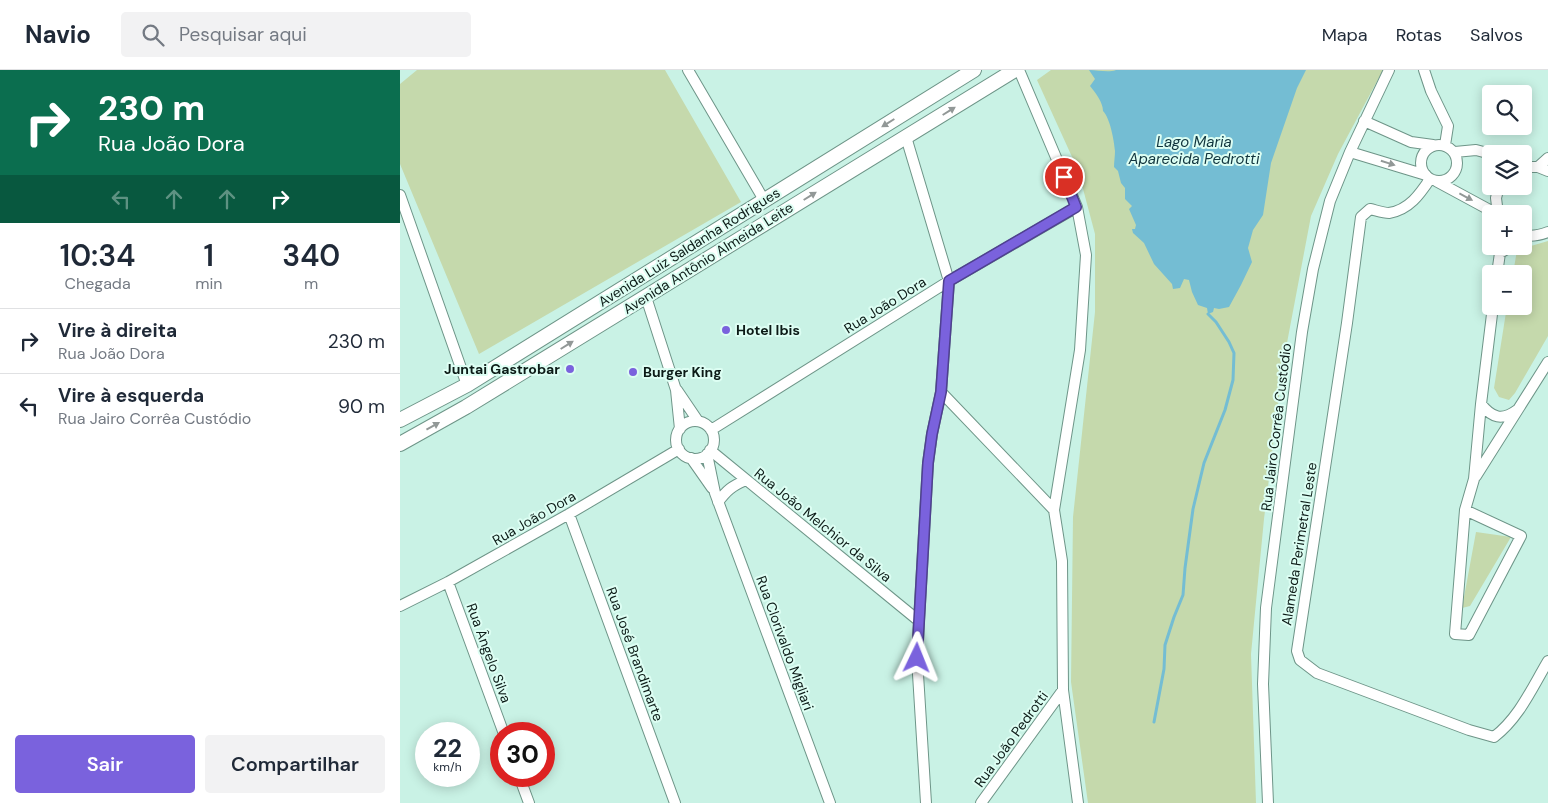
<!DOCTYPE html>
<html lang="pt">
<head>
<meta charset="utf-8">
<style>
  :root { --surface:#fff; --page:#f2f2f3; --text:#1f2937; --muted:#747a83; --line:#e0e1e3; --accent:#7a62dd }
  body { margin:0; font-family:"DM Sans",sans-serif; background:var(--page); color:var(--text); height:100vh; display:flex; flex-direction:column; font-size:19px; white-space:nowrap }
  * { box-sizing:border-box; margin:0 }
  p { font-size:16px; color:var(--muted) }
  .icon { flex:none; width:28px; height:28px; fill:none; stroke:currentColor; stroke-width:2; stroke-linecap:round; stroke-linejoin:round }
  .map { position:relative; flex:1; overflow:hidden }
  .side { display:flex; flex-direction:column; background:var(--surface); width:400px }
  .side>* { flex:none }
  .hud { background:#0b6e4f; color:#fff; overflow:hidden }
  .tools { position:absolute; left:1082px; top:15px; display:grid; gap:10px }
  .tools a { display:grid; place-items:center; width:50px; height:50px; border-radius:5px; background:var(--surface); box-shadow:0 2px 12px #0003; font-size:25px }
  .speed { position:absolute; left:15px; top:652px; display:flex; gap:10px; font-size:25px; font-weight:700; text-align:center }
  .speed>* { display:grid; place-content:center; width:65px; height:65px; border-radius:50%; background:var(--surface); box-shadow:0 2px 12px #0003; line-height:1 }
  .speed small { font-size:12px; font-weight:400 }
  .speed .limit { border:8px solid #d22; background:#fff; color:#111 }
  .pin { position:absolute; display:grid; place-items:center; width:42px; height:42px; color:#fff; margin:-21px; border:2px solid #fff; border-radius:50%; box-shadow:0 1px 5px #0007 }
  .me { position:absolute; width:55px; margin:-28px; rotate:2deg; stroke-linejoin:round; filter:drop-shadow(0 0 4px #0008) }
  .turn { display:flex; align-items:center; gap:18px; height:105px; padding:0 15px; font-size:22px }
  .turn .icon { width:65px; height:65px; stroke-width:2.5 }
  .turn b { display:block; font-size:35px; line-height:42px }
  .lanes { display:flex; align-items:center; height:48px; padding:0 15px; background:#0003; justify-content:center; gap:25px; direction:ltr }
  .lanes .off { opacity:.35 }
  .eta { display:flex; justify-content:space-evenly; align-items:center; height:85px; text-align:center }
  .eta b { font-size:30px; font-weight:600; line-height:35px }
  .button { display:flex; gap:10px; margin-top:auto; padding:10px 15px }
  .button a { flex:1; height:58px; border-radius:5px; background:var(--accent); color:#fff; font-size:20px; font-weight:600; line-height:58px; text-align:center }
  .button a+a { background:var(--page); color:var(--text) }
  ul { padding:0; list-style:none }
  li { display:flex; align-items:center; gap:15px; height:65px; padding:0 15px; border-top:1px solid var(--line) }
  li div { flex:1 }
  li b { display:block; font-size:19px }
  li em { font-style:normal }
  header { display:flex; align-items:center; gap:30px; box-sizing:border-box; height:70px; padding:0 25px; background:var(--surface); border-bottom:1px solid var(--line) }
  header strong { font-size:24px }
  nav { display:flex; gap:28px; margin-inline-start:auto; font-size:18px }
  .search { width:350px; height:45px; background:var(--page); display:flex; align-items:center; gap:12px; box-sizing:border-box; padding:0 18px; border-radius:5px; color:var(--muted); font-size:19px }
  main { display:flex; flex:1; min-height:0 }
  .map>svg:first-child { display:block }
  .green { fill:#c5d9ac }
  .water { fill:#74bdd3 }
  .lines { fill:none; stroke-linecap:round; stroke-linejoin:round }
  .stream { stroke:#74bdd3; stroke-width:3 }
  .minor-casing { stroke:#6e9588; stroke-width:12 }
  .secondary-casing { stroke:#6e9588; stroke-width:16 }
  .minor { stroke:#fff; stroke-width:10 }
  .secondary { stroke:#fff; stroke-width:14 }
  .oneway { fill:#929897 }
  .route-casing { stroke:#4f4090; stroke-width:12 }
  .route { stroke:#7a62dd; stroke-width:9 }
  .poi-dot { fill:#7a62dd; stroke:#ddfef3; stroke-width:2 }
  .labels { text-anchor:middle; stroke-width:4; stroke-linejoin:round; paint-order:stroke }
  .street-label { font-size:14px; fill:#0c1b17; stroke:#ddfef3 }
  .poi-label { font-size:14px; font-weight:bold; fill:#0c1b17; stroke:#ddfef3; text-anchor:start }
  .water-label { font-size:15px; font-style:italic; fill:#10343d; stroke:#ddfef3 }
</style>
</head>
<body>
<header>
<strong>Navio</strong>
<div class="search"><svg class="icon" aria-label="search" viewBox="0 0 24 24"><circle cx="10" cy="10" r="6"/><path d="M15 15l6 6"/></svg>Pesquisar aqui</div>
<nav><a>Mapa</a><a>Rotas</a><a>Salvos</a></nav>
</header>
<main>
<section class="side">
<div class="hud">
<div class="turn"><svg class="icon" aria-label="right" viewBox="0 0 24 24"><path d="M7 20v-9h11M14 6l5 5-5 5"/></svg><div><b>230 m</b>Rua João Dora</div></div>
<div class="lanes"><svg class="icon off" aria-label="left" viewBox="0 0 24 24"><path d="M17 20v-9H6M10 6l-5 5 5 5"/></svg><svg class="icon off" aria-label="ahead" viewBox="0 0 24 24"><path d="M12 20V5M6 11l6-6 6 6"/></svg><svg class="icon off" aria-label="ahead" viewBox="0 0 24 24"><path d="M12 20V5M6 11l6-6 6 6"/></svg><svg class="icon" aria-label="right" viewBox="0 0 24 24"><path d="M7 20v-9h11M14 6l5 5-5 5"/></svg></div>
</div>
<div class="eta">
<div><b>10:34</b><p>Chegada</p></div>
<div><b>1</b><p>min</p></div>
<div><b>340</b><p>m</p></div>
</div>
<ul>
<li><svg class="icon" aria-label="right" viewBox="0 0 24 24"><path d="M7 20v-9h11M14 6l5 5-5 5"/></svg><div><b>Vire à direita</b><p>Rua João Dora</p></div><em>230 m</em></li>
<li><svg class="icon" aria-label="left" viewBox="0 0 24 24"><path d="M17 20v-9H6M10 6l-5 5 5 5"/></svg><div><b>Vire à esquerda</b><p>Rua Jairo Corrêa Custódio</p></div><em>90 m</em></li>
</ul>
<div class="button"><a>Sair</a><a>Compartilhar</a></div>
</section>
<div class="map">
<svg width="1148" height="733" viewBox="0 0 1148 733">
  <rect width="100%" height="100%" fill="#c9f2e5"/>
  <path class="green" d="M17,0H265L341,132L79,284L0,94V14Z
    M651,0H983L938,84L911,146L883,294L864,449L851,584L856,733H688L671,612L673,447L695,242V164L678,100L637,10Z
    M1148,171V266L1115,323L1109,330L1099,327L1094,318L1107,236H1124V204H1113L1117,180Z
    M1076,462L1111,467L1070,536L1062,538Z"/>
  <path class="water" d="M689,0C698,0 708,3 716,0H906L897,18L871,93L863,145L853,160L848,178L852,192L841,215L829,237L819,239L814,238L813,242L808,244L807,238L798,235L792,222L789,210L784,209L780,218L773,219L772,214L754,194L744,173L733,163L732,159H735L736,155L729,139L732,136L725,129V118L721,113L718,101L714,97C714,92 715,86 715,81C714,70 710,48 703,41C703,32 695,22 690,16L695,9Z"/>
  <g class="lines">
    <path class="stream" d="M754,652L764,599L765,575L774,547L783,525L785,498L793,439L804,393L825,340L833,310L834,283L829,272L816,252L808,244"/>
    <g class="minor-casing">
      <path id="minor" d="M288,0L364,130
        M619,0L677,137L686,185L680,280L654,440L662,491L663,620L678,733
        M1024,0L1031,21L1048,56L1045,75
        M964,51L1011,72L1033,75
        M506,67L549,211L541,322L532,364L528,393L519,551L517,588L526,733
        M1021 93a18 18 0 1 1 36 0a18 18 0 1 1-36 0Z
        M950,82L1026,105
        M1055,82L1076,80L1091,84
        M1124,97H1138L1148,101
        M1138,97L1148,88
        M1030,109C1020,124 1009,140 989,143C983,143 975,140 970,139L961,147L947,253L897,581L900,590L917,603L1069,660L1094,667C1119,648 1132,618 1148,591
        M1036,111L1097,144
        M0,125L67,315
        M1098,144L1096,128L1099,116
        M1124,165C1133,167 1140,165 1148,162
        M1100,183L1112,176
        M1097,204L1101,176
        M246,227L276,320L280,359
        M277,320L298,351
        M541,322L654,440
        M1081,334C1092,348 1102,351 1117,340
        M276 370a19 19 0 1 1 38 0a19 19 0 1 1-38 0Z
        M311,360L549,211L677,137
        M310,380L519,551
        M307,384L315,423L430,733
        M291,388L312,418
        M1076,406L1148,292
        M318,432C327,420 332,416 346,410
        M1065,440L1121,466L1069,565L1055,564L1065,440L1074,409L1081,334L1093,236
        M169,444L275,733
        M48,512L104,664
        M0,536L48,512L169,444L279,379
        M119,706L129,733
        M581,733L663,620
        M868,733L863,614L866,538L902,262L913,199L930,131L950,82L989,0"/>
    </g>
    <g class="secondary-casing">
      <path id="secondary" d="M0,350L67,315L574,0
        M0,374L66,337L615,0"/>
    </g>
    <use href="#minor" class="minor"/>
    <use href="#secondary" class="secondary"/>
  </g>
  <defs><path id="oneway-solid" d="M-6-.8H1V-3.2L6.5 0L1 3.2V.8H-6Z" transform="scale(1.25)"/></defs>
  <g class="oneway">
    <use href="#oneway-solid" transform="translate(549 41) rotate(-32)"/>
    <use href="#oneway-solid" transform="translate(488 53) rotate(148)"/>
    <use href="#oneway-solid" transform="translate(988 93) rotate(18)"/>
    <use href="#oneway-solid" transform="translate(410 126) rotate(-32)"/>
    <use href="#oneway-solid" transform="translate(1066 127) rotate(28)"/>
    <use href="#oneway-solid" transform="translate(167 275) rotate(-32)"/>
    <use href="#oneway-solid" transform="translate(33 356) rotate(-29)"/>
  </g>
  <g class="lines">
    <g class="route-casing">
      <path id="route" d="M517,588L528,393L532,364L541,322L549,211L676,137L664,107"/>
    </g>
    <use href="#route" class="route"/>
  </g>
  <g class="poi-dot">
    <circle cx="326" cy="260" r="5"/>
    <circle cx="170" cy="299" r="5"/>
    <circle cx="233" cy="302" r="5"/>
  </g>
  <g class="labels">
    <g class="street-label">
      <text transform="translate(289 177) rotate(-32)" y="5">Avenida Luiz Saldanha Rodrigues</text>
      <text transform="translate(308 188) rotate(-32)" y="5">Avenida Antônio Almeida Leite</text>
      <text transform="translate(485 235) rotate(-32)" y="5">Rua João Dora</text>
      <text transform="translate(876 357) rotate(-83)" y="5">Rua Jairo Corrêa Custódio</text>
      <text transform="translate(134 448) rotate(-30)" y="5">Rua João Dora</text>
      <text transform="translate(423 455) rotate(39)" y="5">Rua João Melchior da Silva</text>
      <text transform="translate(899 474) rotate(-81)" y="5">Alameda Perimetral Leste</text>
      <text transform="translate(385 573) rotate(70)" y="5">Rua Clorivaldo Migliari</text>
      <text transform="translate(89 583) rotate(70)" y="5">Rua Ângelo Silva</text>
      <text transform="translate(235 584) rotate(70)" y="5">Rua José Brandimarte</text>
      <text transform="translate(611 669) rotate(-54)" y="5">Rua João Pedrotti</text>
    </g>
    <g class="poi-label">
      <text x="336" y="265">Hotel Ibis</text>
      <text x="160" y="304" text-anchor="end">Juntai Gastrobar</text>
      <text x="243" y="307">Burger King</text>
    </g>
    <g class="water-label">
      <text x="794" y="77">Lago Maria<tspan x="794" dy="17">Aparecida Pedrotti</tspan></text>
    </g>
  </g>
</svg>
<div class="tools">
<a><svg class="icon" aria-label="search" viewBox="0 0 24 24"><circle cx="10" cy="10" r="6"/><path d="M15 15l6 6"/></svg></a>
<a><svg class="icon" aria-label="layers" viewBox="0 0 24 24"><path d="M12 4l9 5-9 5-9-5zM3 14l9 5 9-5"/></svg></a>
<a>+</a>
<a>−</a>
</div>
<div class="speed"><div>22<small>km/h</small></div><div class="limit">30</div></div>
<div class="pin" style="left:664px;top:107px;background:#d93025"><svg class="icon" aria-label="arrive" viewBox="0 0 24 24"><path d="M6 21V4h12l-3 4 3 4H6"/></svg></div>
<svg class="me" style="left:517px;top:588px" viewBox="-20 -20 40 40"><path d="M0-17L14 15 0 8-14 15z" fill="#7a62dd" stroke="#fff" stroke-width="4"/></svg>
</div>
</main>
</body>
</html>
